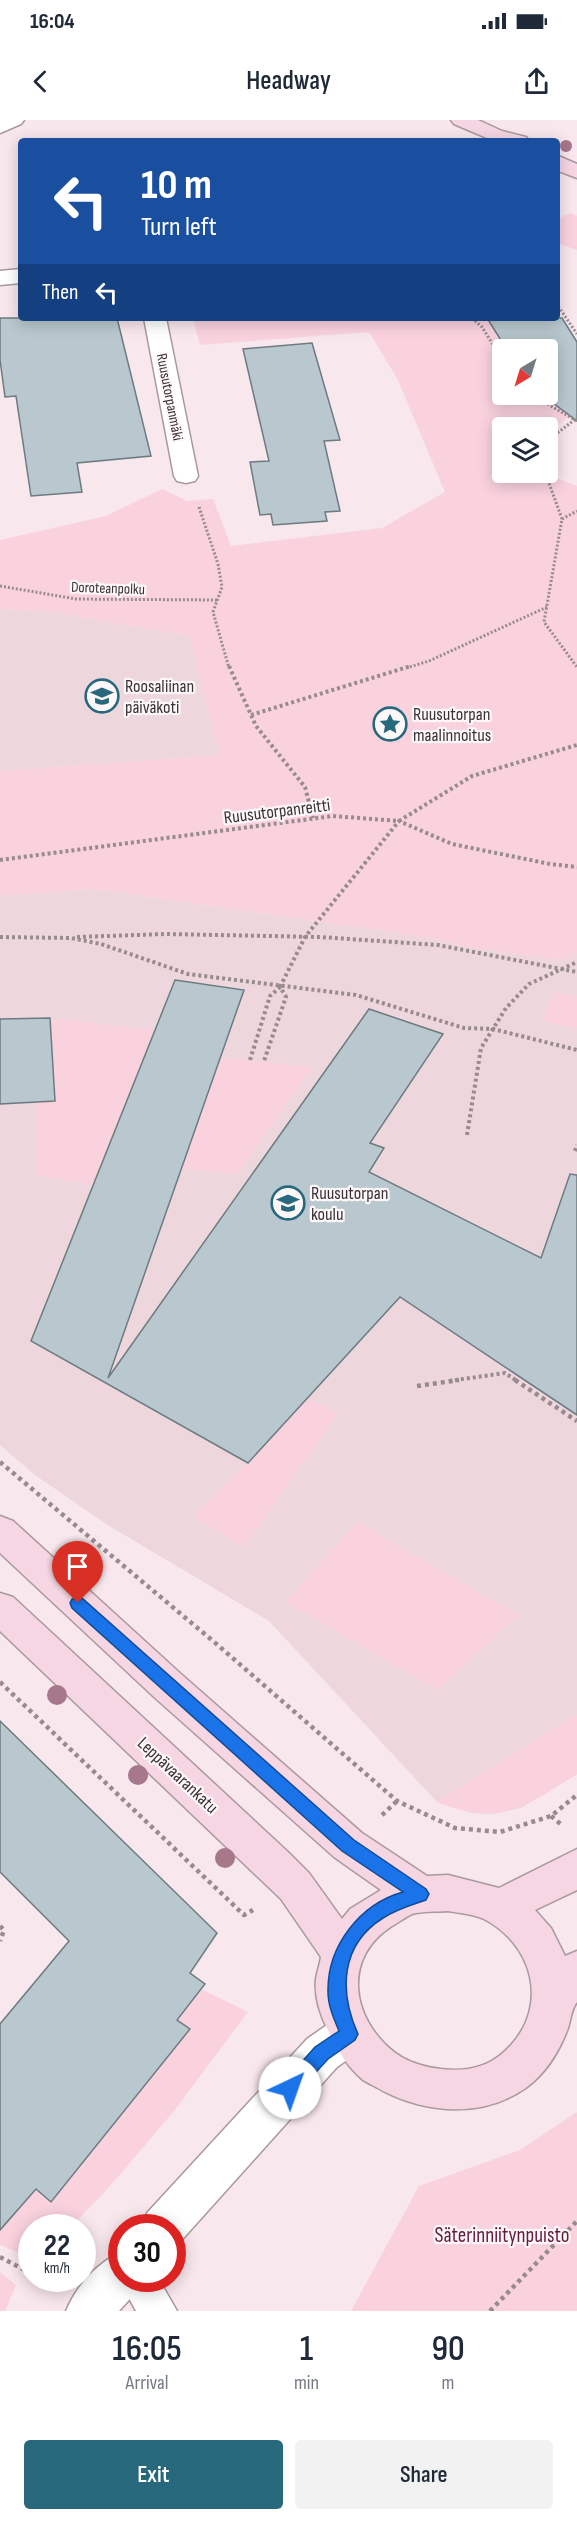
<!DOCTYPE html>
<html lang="en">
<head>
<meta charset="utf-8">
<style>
  :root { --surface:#fff; --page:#f2f2f3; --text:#1f2937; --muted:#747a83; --accent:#28687d }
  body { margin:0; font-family:"Sofia Sans Condensed",sans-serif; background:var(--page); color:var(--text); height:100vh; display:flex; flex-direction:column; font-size:22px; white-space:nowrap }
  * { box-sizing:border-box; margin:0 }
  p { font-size:20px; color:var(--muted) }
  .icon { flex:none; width:33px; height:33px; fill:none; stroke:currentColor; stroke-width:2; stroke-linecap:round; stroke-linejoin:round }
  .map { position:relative; height:2191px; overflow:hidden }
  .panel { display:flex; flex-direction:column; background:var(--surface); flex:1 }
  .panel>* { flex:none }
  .hud { position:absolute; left:18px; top:18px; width:542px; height:183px; border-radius:6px; box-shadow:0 3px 15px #0003; background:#1a4fa0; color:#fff; overflow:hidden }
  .needle { width:39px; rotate:218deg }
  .tools { position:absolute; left:492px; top:219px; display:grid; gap:12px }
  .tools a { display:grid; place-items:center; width:66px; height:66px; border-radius:6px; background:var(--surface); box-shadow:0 3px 15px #0003; font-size:30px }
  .speed { position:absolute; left:18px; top:2094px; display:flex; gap:12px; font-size:30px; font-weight:700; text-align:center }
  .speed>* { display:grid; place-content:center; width:78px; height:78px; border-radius:50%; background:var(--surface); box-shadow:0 3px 15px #0003; line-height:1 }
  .speed small { font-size:15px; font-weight:400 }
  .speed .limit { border:9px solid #d22; background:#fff; color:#111 }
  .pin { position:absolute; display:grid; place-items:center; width:51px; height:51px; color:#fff; margin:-62px -26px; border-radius:50% 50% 50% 0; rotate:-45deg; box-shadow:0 0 6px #0007 }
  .pin .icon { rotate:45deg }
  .me { position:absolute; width:66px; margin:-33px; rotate:42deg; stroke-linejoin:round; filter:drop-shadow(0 0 4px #0008) }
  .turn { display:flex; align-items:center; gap:21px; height:126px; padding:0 24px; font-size:27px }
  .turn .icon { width:78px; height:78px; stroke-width:2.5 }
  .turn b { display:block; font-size:42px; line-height:51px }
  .then { display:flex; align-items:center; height:57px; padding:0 24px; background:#0003; gap:12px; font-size:22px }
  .eta { display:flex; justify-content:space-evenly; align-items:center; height:102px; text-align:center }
  .eta b { font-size:36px; font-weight:600; line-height:42px }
  .action { display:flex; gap:12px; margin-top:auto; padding:12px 24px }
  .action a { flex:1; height:69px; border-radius:6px; background:var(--accent); color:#fff; font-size:24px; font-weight:600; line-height:69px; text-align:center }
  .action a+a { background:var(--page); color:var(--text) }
  .status { display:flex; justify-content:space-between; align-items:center; height:42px; padding:0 30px; background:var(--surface); direction:ltr }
  .status svg { height:16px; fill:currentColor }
  header { display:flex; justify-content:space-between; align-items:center; height:78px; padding:0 24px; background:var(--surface); font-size:27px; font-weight:600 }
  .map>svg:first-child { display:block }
  .built { fill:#eed6dd }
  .green { fill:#f9d2de }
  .building { fill:#b8c8ce; stroke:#6d7b81; stroke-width:1.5 }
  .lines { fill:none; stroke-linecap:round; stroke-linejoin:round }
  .service-casing { stroke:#a9999e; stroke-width:3 }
  .minor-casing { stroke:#a9999e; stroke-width:3 }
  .secondary-casing { stroke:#a9999e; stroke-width:3 }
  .path-far2 { stroke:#978b8e; stroke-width:3; stroke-dasharray:2 2; stroke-linecap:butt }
  .path-far1 { stroke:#978b8e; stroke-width:4; stroke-dasharray:3 3; stroke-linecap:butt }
  .path { stroke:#978b8e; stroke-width:4.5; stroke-dasharray:4 4; stroke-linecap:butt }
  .service { fill:#fff; fill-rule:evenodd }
  .minor { fill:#fff; fill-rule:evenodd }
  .secondary { fill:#f5d6e2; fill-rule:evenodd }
  .tree { fill:#a7778a }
  .route { fill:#1a73e8; stroke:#114b97; stroke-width:1.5 }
  .labels { text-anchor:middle; stroke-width:4.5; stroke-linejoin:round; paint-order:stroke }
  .far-street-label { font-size:15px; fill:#393234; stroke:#fef7f9 }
  .poi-label { font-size:18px; fill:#393234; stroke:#fef7f9; text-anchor:start }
  .street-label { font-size:18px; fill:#393234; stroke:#fef7f9 }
  .near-park-label { font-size:21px; fill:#651b3a; stroke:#fef7f9 }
</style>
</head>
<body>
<div class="status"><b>16:04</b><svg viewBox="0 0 49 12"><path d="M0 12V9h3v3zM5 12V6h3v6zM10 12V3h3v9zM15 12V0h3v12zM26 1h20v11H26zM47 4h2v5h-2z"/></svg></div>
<header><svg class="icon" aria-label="back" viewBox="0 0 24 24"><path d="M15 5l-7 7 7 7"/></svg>Headway<svg class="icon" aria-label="share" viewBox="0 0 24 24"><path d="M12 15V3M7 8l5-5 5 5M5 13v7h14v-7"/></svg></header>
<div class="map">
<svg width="577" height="2191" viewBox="0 0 577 2191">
  <rect width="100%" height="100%" fill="#f8e7ec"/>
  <path class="built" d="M0,489L51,492L190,516L220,635L0,651Z
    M95,769L432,818L473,828L560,840L577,833V1654L521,1688L492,1694L471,1693L437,1682L269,1501L106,1404L35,1355L0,1325V776Z"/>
  <path class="green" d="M571,93L577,96V130L557,123L558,111L557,99Z
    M193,198H487L507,229L502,230V274L541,275L570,295L548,314V308H502V352L544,353L577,366V833L561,840L473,828L432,818L95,769L0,776V651L219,635L190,516L51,492L0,489V420L106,396L162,369L187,381L213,379L231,426L382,408L445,372L397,258L369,212L200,225Z
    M555,872L577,876V908L542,901Z
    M50,898L156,910L94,1065L35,1055V982L55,981Z
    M220,937L312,947L237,1055L182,1048Z
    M307,1278L338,1293L244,1427L193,1396L248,1343Z
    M357,1402L518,1495L437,1570L286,1482Z
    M577,1594V1654C525,1687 499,1707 437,1682Z
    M201,1869L248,1892L174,1991L110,2066L71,2107L32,2108L31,2132L24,2135L0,2125V2075L19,2089L36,2069L51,2081L190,1910L176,1899Z
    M577,1992V2191H351L419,2066L520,2030Z
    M0,2152L16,2165L5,2191H0Z"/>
  <path class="building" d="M0,198H117L151,336L77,343L82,372L31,376L16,276L5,277L0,240Z
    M487,198H562L577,222V301L541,274H548V230H507Z
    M312,223L340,320L324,321L340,391L325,392L327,401L273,405L271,394L260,395L250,342L269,341L243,229Z
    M175,860L244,870L108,1258L369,889L443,914L370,1023L384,1028L369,1052L541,1138L570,1054L577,1055V1295L400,1177L248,1343L31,1221Z
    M50,898L55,981L0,984V899Z
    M0,1601L217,1813L190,1853L205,1864L177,1900L190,1909L51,2082L36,2069L0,2110V1904L69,1821L0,1752Z"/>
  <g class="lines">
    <g class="service-casing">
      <path id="service" d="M122,2149V2158H158L177,2191H136L118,2158Z"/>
    </g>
    <g class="minor-casing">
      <path id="minor" d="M0,0H24L21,4L0,13Z
        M21,149V163L0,165V151Z
        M144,198H166L198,356L195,361L186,363L177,361L174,356Z
        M349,1894L364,1900L370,1914L364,1928L337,1947L179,2123L172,2126V2108H141L147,2093L307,1919L334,1900Z
        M122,2132V2158H143L138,2170L119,2191H66C76,2167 97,2142 122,2132Z"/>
    </g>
    <g class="secondary-casing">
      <path id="secondary" d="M451,0H478L502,11L526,17L529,21H494L454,4Z
        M556,35L577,44V58L556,50Z
        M0,1396L13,1401L181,1554L362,1713L427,1756L448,1755L499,1768L577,1729V1770L535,1790L551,1808L565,1836L577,1831V1882C571,1890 571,1899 568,1908C560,1930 546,1953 527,1967C484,1998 428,1994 383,1971C377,1967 369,1964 363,1960C347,1946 338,1931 329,1912C321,1897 314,1877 316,1859C317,1852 320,1844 321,1837L281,1779L0,1511V1473L13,1477L288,1732L309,1753L342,1799L350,1789L381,1770L334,1737L153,1576L0,1433ZM448,1791C459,1793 473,1794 484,1799C532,1824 549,1883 511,1925C499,1938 487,1946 468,1949C445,1952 413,1947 394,1932C351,1898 342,1838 392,1806C398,1803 405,1797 412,1794C423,1791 437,1792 448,1791Z"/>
    </g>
    <path class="path-far2" d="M556,183L577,214
      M472,198L482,207L502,239
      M530,274L577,301
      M548,320L577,298
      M545,352L562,399L544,502L577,547
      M199,387L218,444L222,467L213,492L229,548
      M562,399L577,391
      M0,466L76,479L217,480
      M406,548L429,541L547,487"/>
    <path class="path-far1" d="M229,546L256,606L305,667L313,698
      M251,595L411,546
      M0,740L333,696L399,701L472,656L577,625
      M0,817L71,818L101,824L188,854L356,875L464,908L493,909L577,930
      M77,817L166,814L320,817L438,825L577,852
      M280,867L305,817L399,701L452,724L550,744L577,747
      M250,940L270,876L280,867L286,877L264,941
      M467,1015L481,928L506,888L529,864L577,842
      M575,1031L577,1025
      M449,1261L505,1253L517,1261"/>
    <path class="path" d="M515,1260L577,1301
      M417,1266L459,1260
      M0,1342L213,1521L397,1681L455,1708L500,1712L551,1696L577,1675
      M0,1562L244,1795L253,1790
      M382,1695L397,1681
      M551,1696L563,1706
      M0,1806L4,1810L0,1821
      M0,2137L32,2154
      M39,2158L51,2165
      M490,2191L577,2101"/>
    <use href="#service" class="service"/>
    <use href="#minor" class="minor"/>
    <use href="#secondary" class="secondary"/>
  </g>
  <g class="tree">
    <circle cx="566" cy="26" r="6"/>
    <circle cx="57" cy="1575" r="10"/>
    <circle cx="138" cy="1655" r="10"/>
    <circle cx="225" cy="1738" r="10"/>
  </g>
  <path class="route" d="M78,1477L83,1479L354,1720L426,1769L429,1774L426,1780C411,1785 397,1789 383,1798C340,1825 339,1872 358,1914L355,1920L328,1939L296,1974L290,1976L284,1974L281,1968L284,1962L315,1927L339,1911C334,1899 328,1886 328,1872C327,1826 360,1784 403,1772L342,1731L72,1488L70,1483L72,1479Z"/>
  <defs>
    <g id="school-ring" transform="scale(1.725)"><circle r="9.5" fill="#fef7f9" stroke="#28687d" stroke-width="1.5"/><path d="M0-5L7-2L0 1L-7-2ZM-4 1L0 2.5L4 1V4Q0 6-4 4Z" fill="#28687d"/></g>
    <g id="sight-ring" transform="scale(1.725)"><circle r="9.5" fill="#fef7f9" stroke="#28687d" stroke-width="1.5"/><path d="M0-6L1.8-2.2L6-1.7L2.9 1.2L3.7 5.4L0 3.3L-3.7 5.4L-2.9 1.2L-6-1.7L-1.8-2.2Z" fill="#28687d"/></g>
  </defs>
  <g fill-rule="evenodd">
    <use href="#school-ring" x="102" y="576"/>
    <use href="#sight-ring" x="390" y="604"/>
    <use href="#school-ring" x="288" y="1083"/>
  </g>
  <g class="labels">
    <g class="far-street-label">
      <text transform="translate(170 277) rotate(79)" y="5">Ruusutorpanmäki</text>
      <text transform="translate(108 468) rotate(2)" y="5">Doroteanpolku</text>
    </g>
    <g class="poi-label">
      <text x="125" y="572">Roosaliinan<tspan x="125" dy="21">päiväkoti</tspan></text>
      <text x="413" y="600">Ruusutorpan<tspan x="413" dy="21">maalinnoitus</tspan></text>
      <text x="311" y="1079">Ruusutorpan<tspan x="311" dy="21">koulu</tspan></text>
    </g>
    <g class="street-label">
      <text transform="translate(277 691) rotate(-7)" y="6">Ruusutorpanreitti</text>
      <text transform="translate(178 1655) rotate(43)" y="6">Leppävaarankatu</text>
    </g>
    <g class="near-park-label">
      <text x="502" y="2122">Säterinniitynpuisto</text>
    </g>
  </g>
</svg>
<div class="tools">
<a><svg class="needle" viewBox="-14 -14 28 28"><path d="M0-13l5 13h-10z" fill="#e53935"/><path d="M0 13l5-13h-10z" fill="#747a83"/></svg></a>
<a><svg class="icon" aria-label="layers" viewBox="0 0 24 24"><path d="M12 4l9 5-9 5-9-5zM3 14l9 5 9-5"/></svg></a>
</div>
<div class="speed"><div>22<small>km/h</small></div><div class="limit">30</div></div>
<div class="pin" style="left:78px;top:1483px;background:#d93025"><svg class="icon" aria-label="arrive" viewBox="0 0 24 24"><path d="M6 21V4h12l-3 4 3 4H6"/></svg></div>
<svg class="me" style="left:290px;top:1968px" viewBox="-20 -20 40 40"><circle r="19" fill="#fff"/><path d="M0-13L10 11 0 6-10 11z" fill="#1a73e8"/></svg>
<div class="hud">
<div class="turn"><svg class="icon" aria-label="left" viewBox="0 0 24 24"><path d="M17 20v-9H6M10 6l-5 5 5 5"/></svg><div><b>10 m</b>Turn left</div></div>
<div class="then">Then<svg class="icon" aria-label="left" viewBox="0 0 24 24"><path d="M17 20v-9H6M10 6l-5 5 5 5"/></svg></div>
</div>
</div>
<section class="panel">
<div class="eta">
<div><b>16:05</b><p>Arrival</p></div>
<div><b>1</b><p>min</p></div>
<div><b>90</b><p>m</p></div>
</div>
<div class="action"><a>Exit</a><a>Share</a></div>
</section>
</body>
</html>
